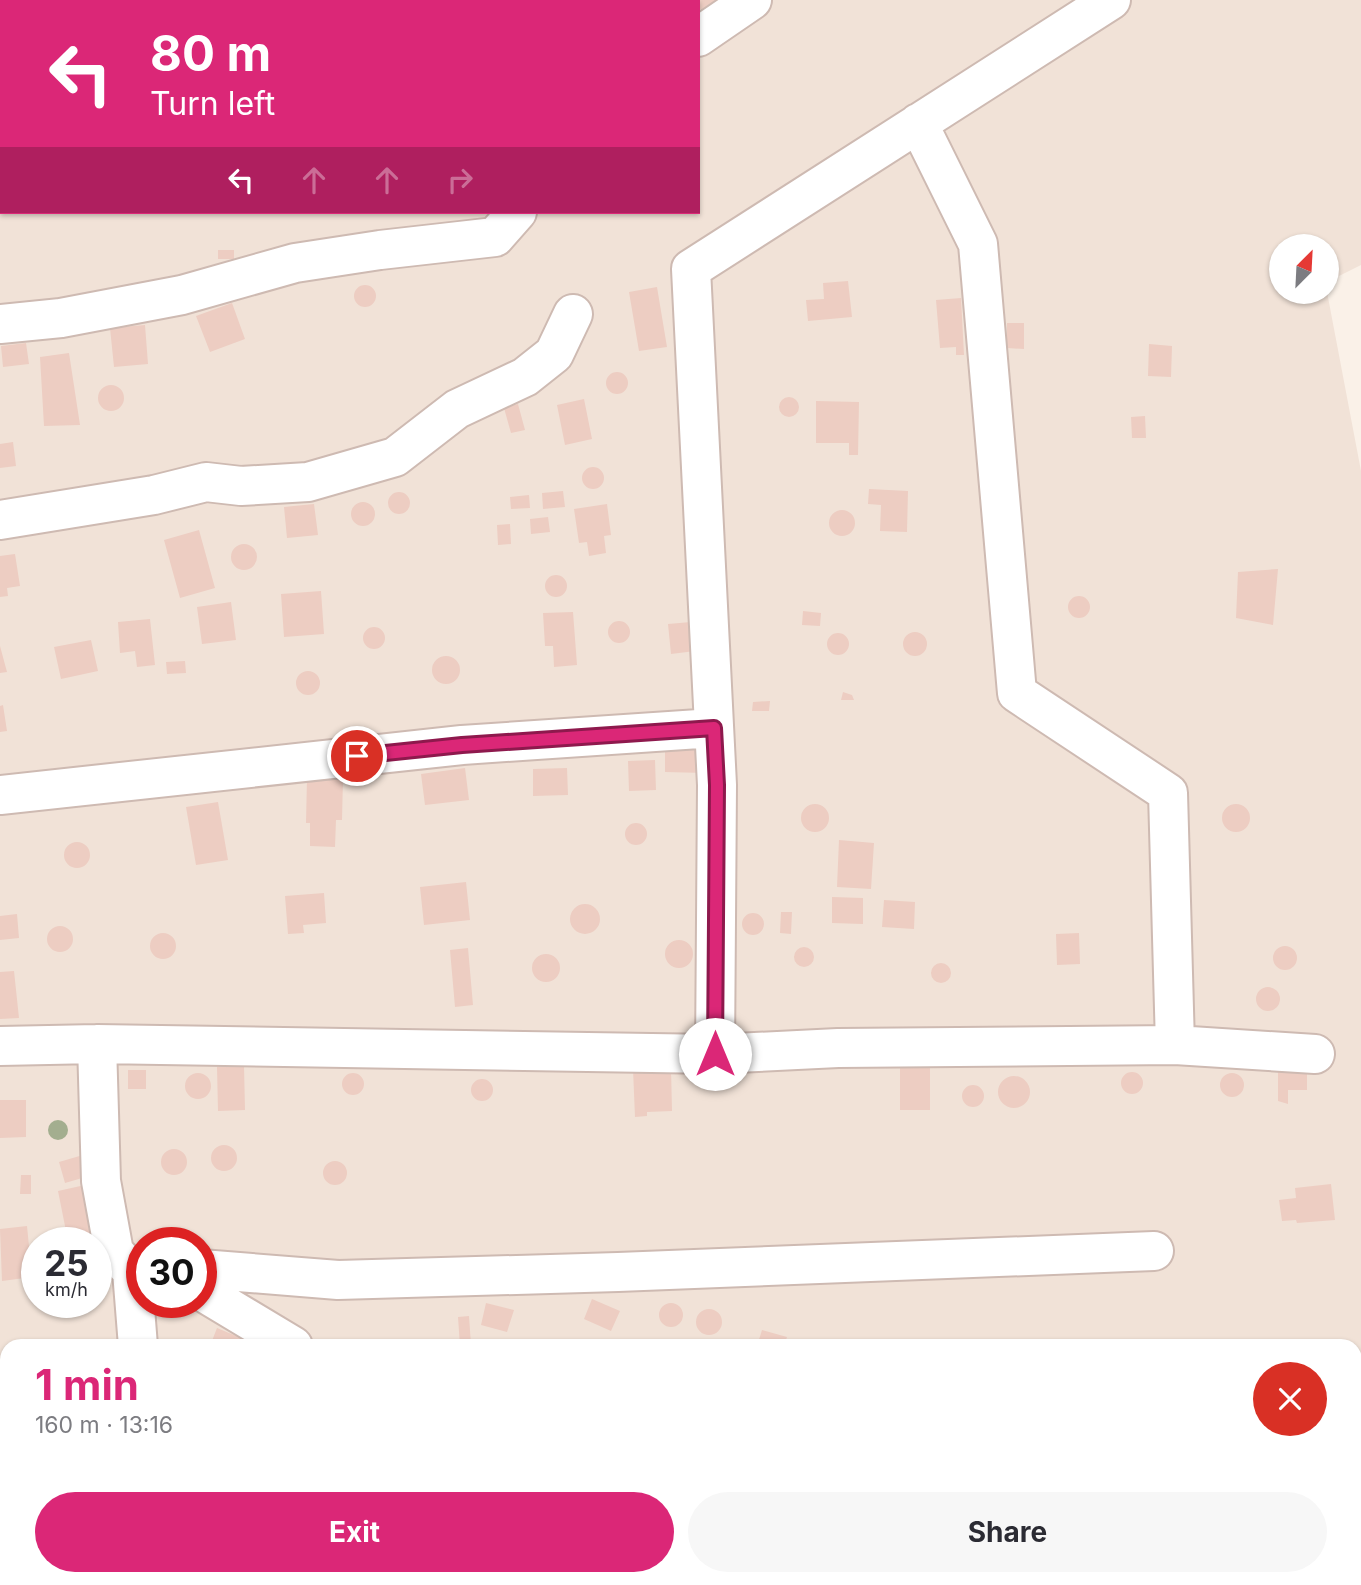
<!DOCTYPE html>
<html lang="en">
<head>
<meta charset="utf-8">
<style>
  :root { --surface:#fff; --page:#f7f7f7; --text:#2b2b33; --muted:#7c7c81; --accent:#db2777 }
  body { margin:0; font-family:Inter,sans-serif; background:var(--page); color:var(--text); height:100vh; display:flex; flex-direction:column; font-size:26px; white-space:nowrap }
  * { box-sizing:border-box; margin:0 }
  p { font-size:23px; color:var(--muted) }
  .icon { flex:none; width:38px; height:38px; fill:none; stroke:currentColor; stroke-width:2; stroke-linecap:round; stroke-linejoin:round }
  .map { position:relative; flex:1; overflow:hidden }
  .sheet { position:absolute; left:0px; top:1339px; width:1362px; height:247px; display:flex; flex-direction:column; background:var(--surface); border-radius:21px 21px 0 0; box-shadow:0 2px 5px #0004 }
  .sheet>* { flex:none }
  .top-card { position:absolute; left:0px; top:0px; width:700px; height:214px; box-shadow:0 2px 5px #0004; background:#db2777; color:#fff; overflow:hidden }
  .needle { width:46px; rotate:24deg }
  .controls { position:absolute; left:1269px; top:234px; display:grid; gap:14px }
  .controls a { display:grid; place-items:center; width:70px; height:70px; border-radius:50%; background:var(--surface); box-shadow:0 2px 5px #0004; font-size:35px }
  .speed { position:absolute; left:21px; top:1227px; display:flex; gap:14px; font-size:35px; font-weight:700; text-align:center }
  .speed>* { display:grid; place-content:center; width:91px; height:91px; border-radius:50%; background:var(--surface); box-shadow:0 2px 5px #0004; line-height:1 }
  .speed small { font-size:18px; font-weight:400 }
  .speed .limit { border:10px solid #d22; background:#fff; color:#111 }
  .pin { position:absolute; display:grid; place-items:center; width:60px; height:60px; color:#fff; margin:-30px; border:4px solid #fff; border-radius:50%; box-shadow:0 2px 7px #0007 }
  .me { position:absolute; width:77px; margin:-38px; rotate:0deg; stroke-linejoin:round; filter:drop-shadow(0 0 5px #0008) }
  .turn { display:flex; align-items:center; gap:24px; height:147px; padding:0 35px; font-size:32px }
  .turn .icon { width:91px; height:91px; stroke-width:2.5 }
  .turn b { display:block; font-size:49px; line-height:60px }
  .lanes { display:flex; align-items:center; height:66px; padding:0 35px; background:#0003; justify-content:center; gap:35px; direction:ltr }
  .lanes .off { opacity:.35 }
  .round { display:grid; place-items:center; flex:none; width:74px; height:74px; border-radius:37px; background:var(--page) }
  .headline { display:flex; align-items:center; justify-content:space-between; height:119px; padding:0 35px }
  h1 { font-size:42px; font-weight:700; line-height:52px; color:var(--accent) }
  .cta { display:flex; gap:14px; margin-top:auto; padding:14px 35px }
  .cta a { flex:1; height:80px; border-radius:42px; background:var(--accent); color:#fff; font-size:28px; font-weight:700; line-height:80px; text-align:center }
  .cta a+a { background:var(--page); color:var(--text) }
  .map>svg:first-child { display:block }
  .residential { fill:#f1e2d7; fill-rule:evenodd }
  .building { fill:#edcdc2 }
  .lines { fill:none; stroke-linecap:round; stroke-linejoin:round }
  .minor-casing { stroke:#cebab2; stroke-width:42 }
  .minor { stroke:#fff; stroke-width:38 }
  .tree { fill:#a3ae8f }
  .route-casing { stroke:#8e194d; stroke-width:18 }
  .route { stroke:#db2777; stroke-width:12 }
</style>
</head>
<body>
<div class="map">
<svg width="1361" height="1585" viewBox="0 0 1361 1585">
  <rect width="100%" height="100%" fill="#faf1e8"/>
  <path class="residential" d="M0,0H1361V265L1327,282L1326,247H1281V292H1327L1361,471V1371L1355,1367L1354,1346H1322L1311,1339L1291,1346H7V1578H1244L1250,1585H0ZM2,2H698V212H2ZM37,1242H96V1302H37ZM142,1242H201V1302H142Z"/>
  <path class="building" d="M698,0H716L717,2L702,12L698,6Z
    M218,250H234V259H218Z
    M848,281L852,317L808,321L806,300L824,299L823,283Z
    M354 296a11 11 0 1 1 22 0a11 11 0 1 1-22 0Z
    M657,287L667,347L639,351L629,292Z
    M961,298L964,355H956V347L940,348L936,300Z
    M232,303L245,339L210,352L196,316Z
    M1007,323H1024V349L1007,348Z
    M145,325L148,364L114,367L110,328Z
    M26,343L29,364L3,367L1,346Z
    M1149,344L1172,346L1171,377L1148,376Z
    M69,353L80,425L44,426L40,357Z
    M606 383a11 11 0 1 1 22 0a11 11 0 1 1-22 0Z
    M98 398a13 13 0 1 1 26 0a13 13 0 1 1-26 0Z
    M779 407a10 10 0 1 1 20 0a10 10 0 1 1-20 0Z
    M584,399L592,439L565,445L557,405Z
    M816,401L859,402L858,455H849V443H816Z
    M518,404L525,430L511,433L504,408Z
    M1145,416L1146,438H1132L1131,417Z
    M13,442L16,466L0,468V444Z
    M582 478a11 11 0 1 1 22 0a11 11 0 1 1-22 0Z
    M869,489L908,491L907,532L880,531L881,505L868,504Z
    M563,491L565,507L543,509L542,493Z
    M388 503a11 11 0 1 1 22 0a11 11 0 1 1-22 0Z
    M529,495L530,508L511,509L510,497Z
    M351 514a12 12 0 1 1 24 0a12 12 0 1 1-24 0Z
    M314,504L318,535L287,538L284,507Z
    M607,504L611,535L604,536L606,553L589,556L587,542L579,543L574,509Z
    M829 523a13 13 0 1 1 26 0a13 13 0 1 1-26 0Z
    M548,517L550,532L531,534L530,519Z
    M510,524L511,544L498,545L497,525Z
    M199,530L215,588L180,598L164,540Z
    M231 557a13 13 0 1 1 26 0a13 13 0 1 1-26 0Z
    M15,554L20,586L7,588L8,596L0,597V556Z
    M1278,569L1273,625L1236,618L1238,572Z
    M545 586a11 11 0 1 1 22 0a11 11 0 1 1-22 0Z
    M321,591L324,634L284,637L281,594Z
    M1068 607a11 11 0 1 1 22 0a11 11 0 1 1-22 0Z
    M231,602L236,640L202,644L197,607Z
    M803,611L821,613L820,626L802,625Z
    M573,612L577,665L554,667L553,646H545L543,613Z
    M150,619L155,665L137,667L135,651L120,653L118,622Z
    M608 632a11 11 0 1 1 22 0a11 11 0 1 1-22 0Z
    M691,622L695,651L671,654L668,624Z
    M363 638a11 11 0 1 1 22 0a11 11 0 1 1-22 0Z
    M903 644a12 12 0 1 1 24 0a12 12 0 1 1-24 0Z
    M827 644a11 11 0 1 1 22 0a11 11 0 1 1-22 0Z
    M91,640L98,671L61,679L54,647Z
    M0,646L7,672L0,673Z
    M432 670a14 14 0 1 1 28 0a14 14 0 1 1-28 0Z
    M185,661L186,673L167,674L166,662Z
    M296 683a12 12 0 1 1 24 0a12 12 0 1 1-24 0Z
    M843,692L852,695L854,700H841Z
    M770,701L769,711H752L753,702Z
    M3,705L7,731L0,732V706Z
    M665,744L705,745V773L665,772Z
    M655,760L656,790L629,791L628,761Z
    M465,768L469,800L425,805L421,774Z
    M567,768L568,795L533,796V769Z
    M307,778H343L342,820H336L335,847L310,846V823H306Z
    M218,802L228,860L196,865L186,807Z
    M801 818a14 14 0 1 1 28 0a14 14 0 1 1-28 0Z
    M1222 818a14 14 0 1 1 28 0a14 14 0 1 1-28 0Z
    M625 834a11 11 0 1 1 22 0a11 11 0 1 1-22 0Z
    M839,840L874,843L871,889L837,887Z
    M64 855a13 13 0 1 1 26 0a13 13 0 1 1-26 0Z
    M466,882L470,920L424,925L420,887Z
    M324,893L326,923L303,925L304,933L288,934L285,896Z
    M832,897L863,898V924L832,923Z
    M884,900L915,902L914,929L882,927Z
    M570 919a15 15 0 1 1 30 0a15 15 0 1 1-30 0Z
    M781,912H792L791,934L780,933Z
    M742 924a11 11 0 1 1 22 0a11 11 0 1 1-22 0Z
    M17,914L19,938L0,940V916Z
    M47 939a13 13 0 1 1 26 0a13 13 0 1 1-26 0Z
    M150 946a13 13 0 1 1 26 0a13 13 0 1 1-26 0Z
    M1079,933L1080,964L1057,965L1056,934Z
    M665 954a14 14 0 1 1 28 0a14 14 0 1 1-28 0Z
    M1273 958a12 12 0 1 1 24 0a12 12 0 1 1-24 0Z
    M794 957a10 10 0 1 1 20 0a10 10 0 1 1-20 0Z
    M468,948L473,1005L455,1007L450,950Z
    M532 968a14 14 0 1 1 28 0a14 14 0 1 1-28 0Z
    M931 973a10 10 0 1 1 20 0a10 10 0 1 1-20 0Z
    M14,971L19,1018L0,1019V972Z
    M1256 999a12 12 0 1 1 24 0a12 12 0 1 1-24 0Z
    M900,1062L930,1063V1110H900Z
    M244,1066L245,1110L218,1111L217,1067Z
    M671,1068L672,1111L647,1112V1116L635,1117L633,1069Z
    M1278,1069L1307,1070V1090H1288V1104L1278,1101Z
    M128,1070H146V1089H128Z
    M1121 1083a11 11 0 1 1 22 0a11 11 0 1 1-22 0Z
    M185 1086a13 13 0 1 1 26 0a13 13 0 1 1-26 0Z
    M1220 1085a12 12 0 1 1 24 0a12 12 0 1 1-24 0Z
    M342 1084a11 11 0 1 1 22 0a11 11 0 1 1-22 0Z
    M998 1092a16 16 0 1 1 32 0a16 16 0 1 1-32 0Z
    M471 1090a11 11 0 1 1 22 0a11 11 0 1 1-22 0Z
    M962 1096a11 11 0 1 1 22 0a11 11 0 1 1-22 0Z
    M0,1100H26V1137L0,1138Z
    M211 1158a13 13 0 1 1 26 0a13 13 0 1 1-26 0Z
    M161 1162a13 13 0 1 1 26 0a13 13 0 1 1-26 0Z
    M83,1155L89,1176L65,1183L59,1162Z
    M323 1173a12 12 0 1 1 24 0a12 12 0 1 1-24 0Z
    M21,1175H31V1194H20Z
    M1331,1184L1335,1220L1297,1223L1296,1220L1282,1221L1279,1200L1296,1198L1295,1188Z
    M85,1185L95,1236L68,1241L58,1191Z
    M27,1226L32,1277L2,1281L0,1229Z
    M592,1299L620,1311L611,1331L584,1319Z
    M486,1303L514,1310L507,1332L481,1325Z
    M659 1315a12 12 0 1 1 24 0a12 12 0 1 1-24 0Z
    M696 1322a13 13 0 1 1 26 0a13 13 0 1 1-26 0Z
    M469,1316L471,1345L460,1346L458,1317Z
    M217,1328L253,1343L252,1346H210Z
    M762,1330L787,1337L784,1346H757Z
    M12,1578H41L38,1585H15Z
    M284,1578H336L333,1585H296Z"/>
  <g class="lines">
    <g class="minor-casing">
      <path id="minor" d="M698,37L752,0
        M918,123L978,244L1017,693L1168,793L1175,1045
        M0,324L61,318L182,295L295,263L380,250L495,237L517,212
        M0,520L154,495L206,482L241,486L308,482L395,457L457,409L525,377L554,354L573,314
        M0,795L462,745L714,728
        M97,1044L101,1181L114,1252L132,1271L142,1270
        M0,1046L97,1044L715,1054L838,1048L1175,1045L1315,1054
        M715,1054L717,785L691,269L1111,0
        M201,1269L338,1280L618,1272L1154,1251
        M132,1271L138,1346
        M201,1287L208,1295L293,1346
        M106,1578L118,1585
        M683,1578L692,1585"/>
    </g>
    <use href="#minor" class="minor"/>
  </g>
  <circle class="tree" cx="58" cy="1130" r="10"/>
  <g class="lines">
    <g class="route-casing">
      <path id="route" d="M357,756L462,745L714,728L717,785L715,1054"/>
    </g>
    <use href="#route" class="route"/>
  </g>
</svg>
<div class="controls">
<a><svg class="needle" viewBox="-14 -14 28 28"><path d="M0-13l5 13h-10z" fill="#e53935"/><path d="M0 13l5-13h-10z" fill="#7c7c81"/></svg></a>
</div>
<div class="speed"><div>25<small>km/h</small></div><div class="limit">30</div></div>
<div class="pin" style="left:357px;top:756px;background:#d93025"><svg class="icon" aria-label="arrive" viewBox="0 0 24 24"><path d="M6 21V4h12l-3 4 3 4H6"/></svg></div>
<svg class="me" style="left:715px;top:1054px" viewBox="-20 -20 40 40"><circle r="19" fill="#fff"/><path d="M0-13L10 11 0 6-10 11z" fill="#db2777"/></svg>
<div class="top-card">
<div class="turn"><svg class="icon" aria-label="left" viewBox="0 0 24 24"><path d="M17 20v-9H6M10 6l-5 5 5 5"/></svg><div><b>80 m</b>Turn left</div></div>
<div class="lanes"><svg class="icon" aria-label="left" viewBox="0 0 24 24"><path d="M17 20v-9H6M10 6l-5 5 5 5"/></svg><svg class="icon off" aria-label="ahead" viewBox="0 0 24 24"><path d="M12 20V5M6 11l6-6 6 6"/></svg><svg class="icon off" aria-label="ahead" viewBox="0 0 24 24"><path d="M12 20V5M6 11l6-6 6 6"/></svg><svg class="icon off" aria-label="right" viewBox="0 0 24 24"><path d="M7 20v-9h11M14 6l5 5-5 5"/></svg></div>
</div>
<section class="sheet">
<div class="headline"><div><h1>1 min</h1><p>160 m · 13:16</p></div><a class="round" style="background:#d93025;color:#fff"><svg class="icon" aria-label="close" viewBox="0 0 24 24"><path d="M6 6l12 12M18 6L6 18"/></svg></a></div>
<div class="cta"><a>Exit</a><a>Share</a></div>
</section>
</div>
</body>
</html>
